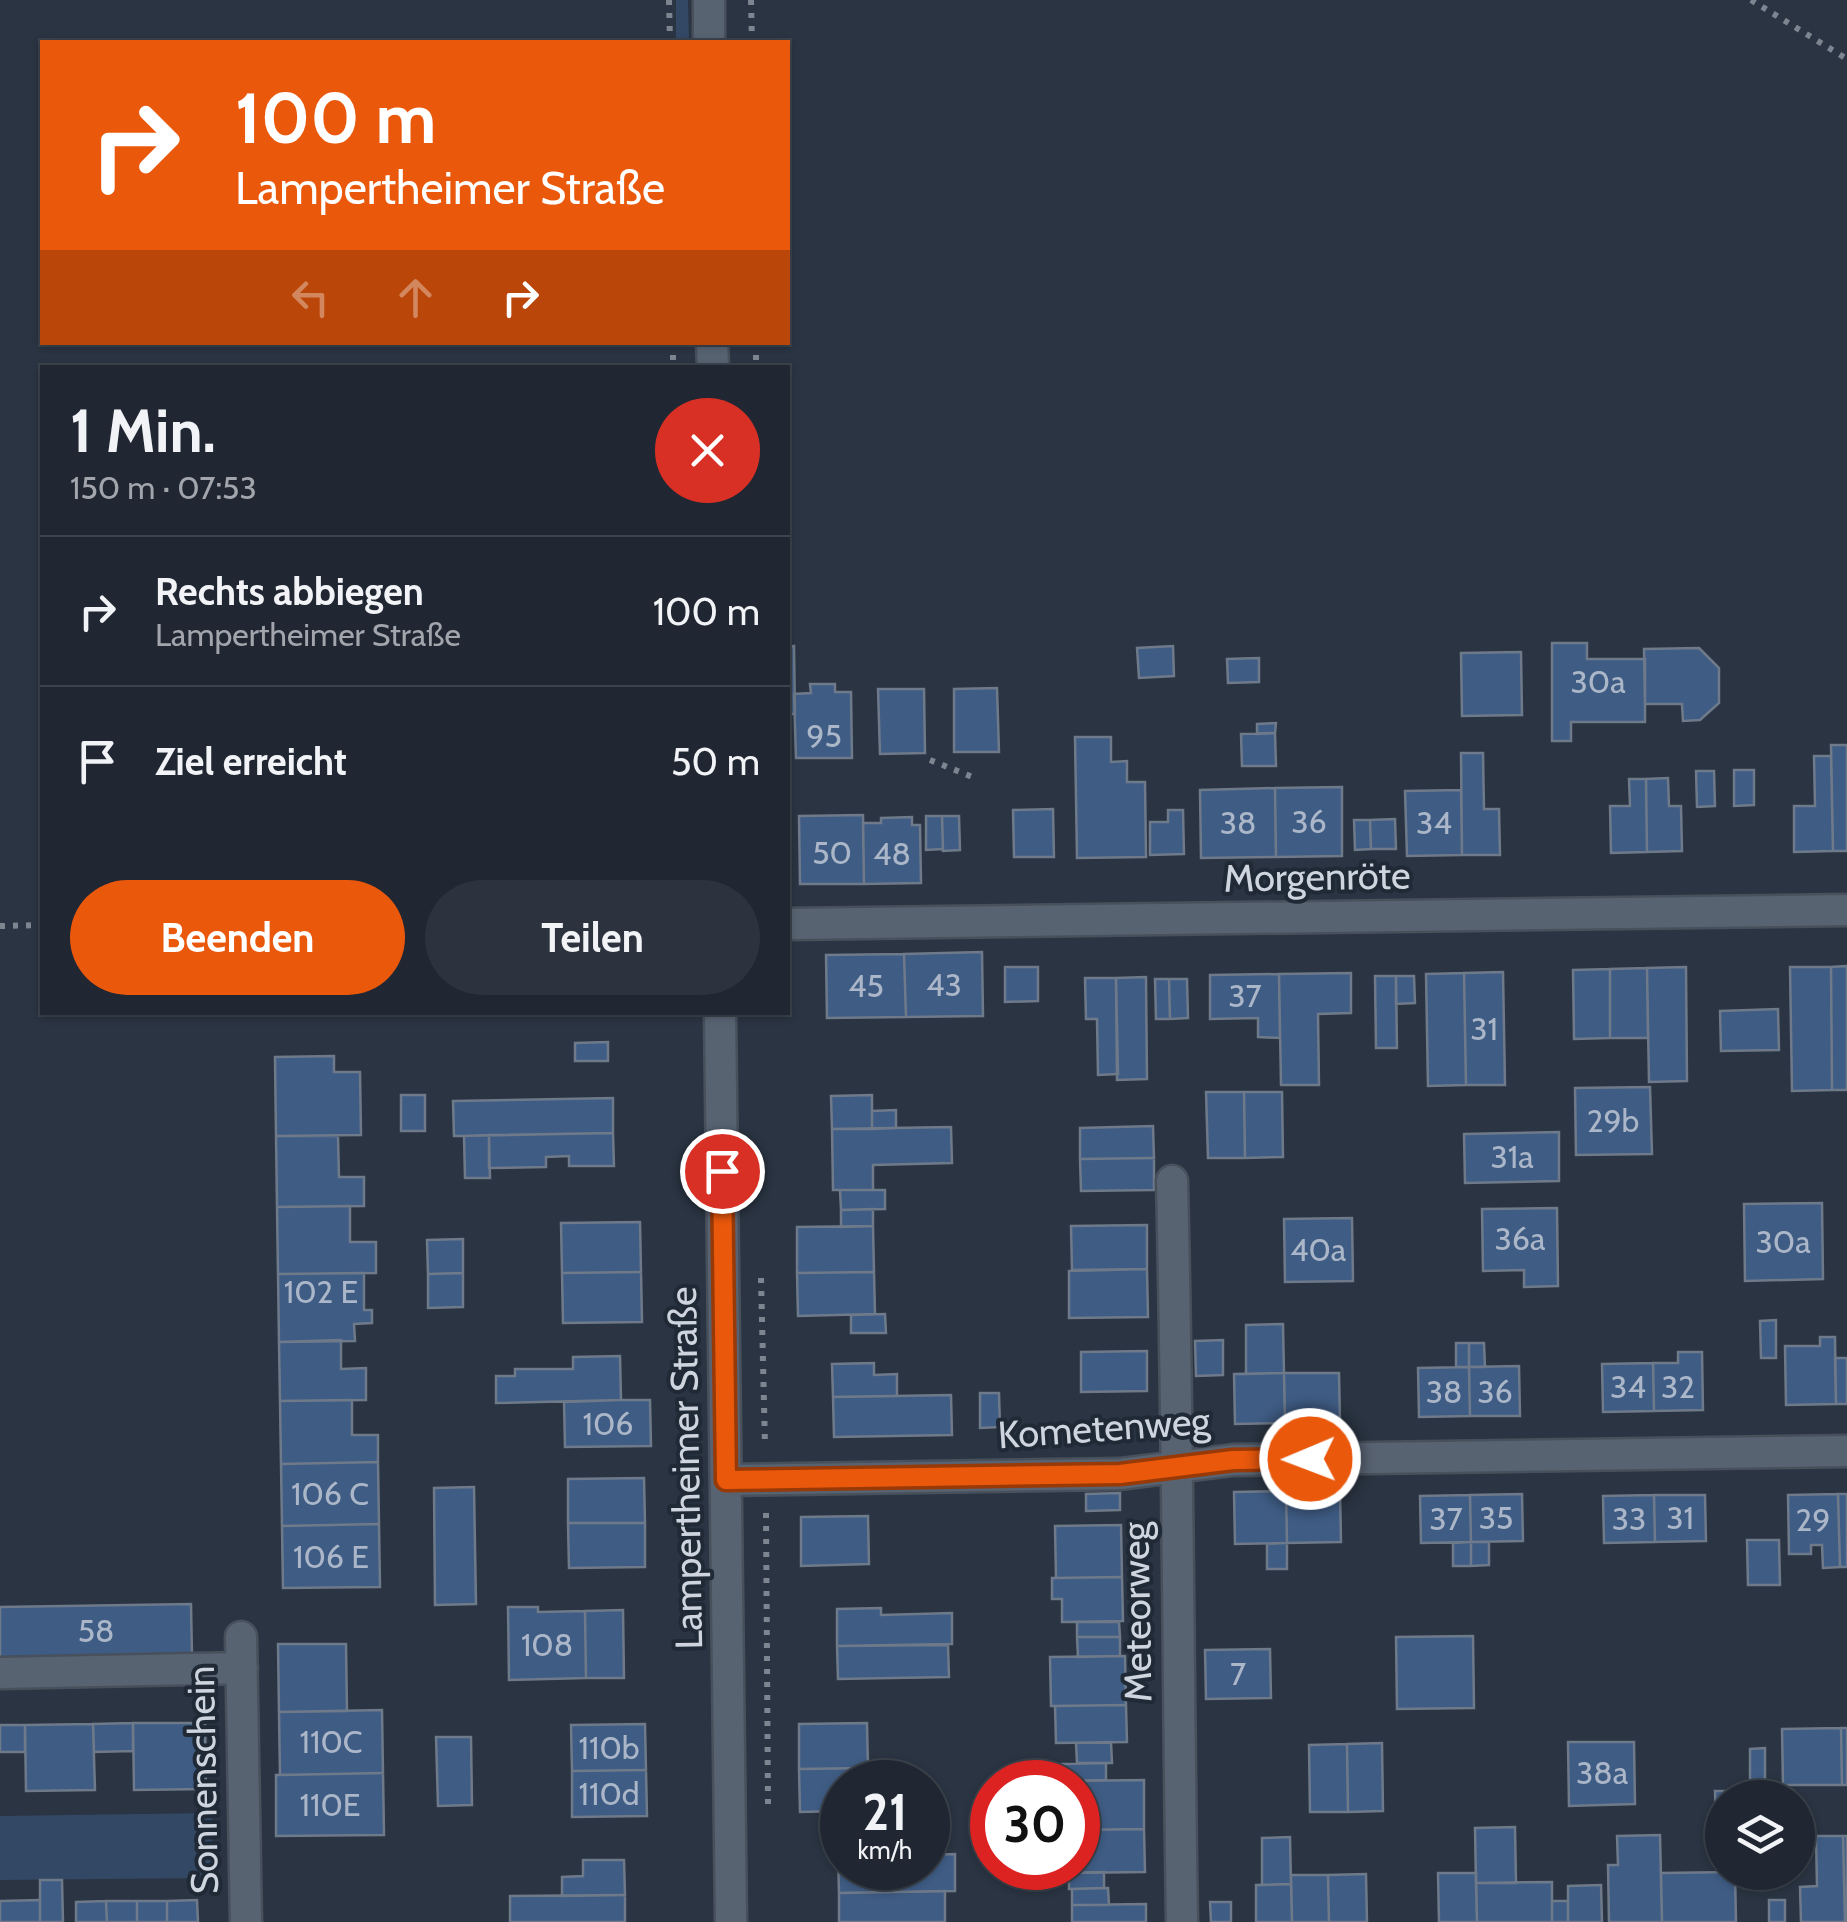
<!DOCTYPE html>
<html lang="de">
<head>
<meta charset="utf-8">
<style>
  :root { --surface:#202732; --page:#2d333e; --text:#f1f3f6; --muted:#a2a5ac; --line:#3d444d; --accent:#ea580c }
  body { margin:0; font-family:Cabin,sans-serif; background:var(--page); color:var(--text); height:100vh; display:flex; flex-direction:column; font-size:38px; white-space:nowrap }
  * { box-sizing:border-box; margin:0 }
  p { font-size:32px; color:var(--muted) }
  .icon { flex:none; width:55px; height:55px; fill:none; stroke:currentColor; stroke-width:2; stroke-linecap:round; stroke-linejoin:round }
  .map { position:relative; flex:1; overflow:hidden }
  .drawer { position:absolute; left:40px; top:365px; width:750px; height:650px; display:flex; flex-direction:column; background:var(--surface); border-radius:0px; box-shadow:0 2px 8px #0004,0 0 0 2px var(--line) }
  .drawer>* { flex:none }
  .guide { position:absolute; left:40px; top:40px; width:750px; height:305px; border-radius:0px; box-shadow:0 2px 8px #0004,0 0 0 2px var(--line); background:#ea580c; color:#fff; overflow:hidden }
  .tools { position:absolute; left:1705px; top:1780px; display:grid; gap:20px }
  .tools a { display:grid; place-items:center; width:110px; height:110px; border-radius:50%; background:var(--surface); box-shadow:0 2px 8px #0004,0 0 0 2px var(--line); font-size:50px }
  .speed { position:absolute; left:820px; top:1760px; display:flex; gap:20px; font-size:50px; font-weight:700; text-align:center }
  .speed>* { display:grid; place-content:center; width:130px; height:130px; border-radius:50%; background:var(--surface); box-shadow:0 2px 8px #0004,0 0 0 2px var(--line); line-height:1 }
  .speed small { font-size:25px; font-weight:400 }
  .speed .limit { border:15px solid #d22; background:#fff; color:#111 }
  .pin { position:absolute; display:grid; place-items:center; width:85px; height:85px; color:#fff; margin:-42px; border:5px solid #fff; border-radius:50%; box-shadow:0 2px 10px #0007 }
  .me { position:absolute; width:110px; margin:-55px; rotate:269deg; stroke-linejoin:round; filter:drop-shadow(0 0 8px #0008) }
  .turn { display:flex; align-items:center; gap:35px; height:210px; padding:0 30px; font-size:45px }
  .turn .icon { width:130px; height:130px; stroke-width:2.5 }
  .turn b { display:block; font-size:70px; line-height:85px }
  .lanes { display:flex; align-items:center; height:95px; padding:0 30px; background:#0003; justify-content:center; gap:50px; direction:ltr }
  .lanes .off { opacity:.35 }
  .round { display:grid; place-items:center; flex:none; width:105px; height:105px; border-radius:52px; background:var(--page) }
  .summary { display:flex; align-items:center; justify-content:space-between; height:170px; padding:0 30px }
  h1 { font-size:60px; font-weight:800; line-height:75px }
  .primary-button { display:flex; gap:20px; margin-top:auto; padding:20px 30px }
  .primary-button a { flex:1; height:115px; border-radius:60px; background:var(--accent); color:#fff; font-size:40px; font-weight:800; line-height:115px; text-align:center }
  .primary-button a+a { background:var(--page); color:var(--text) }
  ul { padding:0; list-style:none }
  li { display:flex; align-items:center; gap:30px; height:150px; padding:0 30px; border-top:2px solid var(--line) }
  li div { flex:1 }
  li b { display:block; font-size:38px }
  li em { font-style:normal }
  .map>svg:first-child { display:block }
  .green { fill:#334864 }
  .building { fill:#3f5c84; stroke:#6e7a8a; stroke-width:2.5 }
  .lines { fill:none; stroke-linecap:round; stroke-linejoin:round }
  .minor-casing { stroke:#47505b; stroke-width:35 }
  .path { stroke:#7d8591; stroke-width:6; stroke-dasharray:5 8; stroke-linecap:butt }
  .minor { stroke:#586372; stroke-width:30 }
  .route-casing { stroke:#983908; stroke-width:25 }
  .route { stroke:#ea580c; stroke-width:18 }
  .labels { text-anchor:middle; stroke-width:8; stroke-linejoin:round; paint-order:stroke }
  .number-label { font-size:32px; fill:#abb7c8 }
  .street-label { font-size:38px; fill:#cfd5de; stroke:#202a37 }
</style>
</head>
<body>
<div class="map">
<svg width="1847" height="1922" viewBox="0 0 1847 1922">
  <rect width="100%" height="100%" fill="#2a3442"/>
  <path class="green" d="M676,0H688L689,42H676Z
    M212,1813L213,1878L0,1880V1816Z"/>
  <path class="building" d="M1552,643H1587V659H1645V722H1571V741H1552Z
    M794,646L795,714H788V647Z
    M1173,646L1174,676L1139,678L1137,648Z
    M1699,648L1719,668V703L1700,720L1683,721L1682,704H1645L1644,649Z
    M1521,652L1522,715L1462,716L1461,653Z
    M1259,658V682L1228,683L1227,659Z
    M810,684H835V692H851L852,758H796L794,694L811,693Z
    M997,688L999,752H954V689Z
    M878,689H924L925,753L880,754Z
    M1276,723L1275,733L1257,734V724Z
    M1275,733L1276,766H1242L1241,734Z
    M1075,737H1111V762L1127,761V782H1145L1146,857L1077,858Z
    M1831,745H1847V851H1833Z
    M1461,753H1483L1484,809H1499L1500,855H1462Z
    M1814,756H1831L1833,851L1794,852V806H1815Z
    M1734,770H1754V805L1734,806Z
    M1696,771H1714L1715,806L1697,807Z
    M1668,778L1669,806H1681L1682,851L1647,852L1646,779Z
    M1629,779H1646L1647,852L1611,853L1610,806H1630Z
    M1342,787V856L1276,857L1275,788Z
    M1275,788L1276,857L1201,858L1200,790Z
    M1461,790L1462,855L1407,856L1405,791Z
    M1053,809L1054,857H1014L1013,810Z
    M1168,810H1183L1184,854L1150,855V822H1168Z
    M863,815L864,884H800L799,816Z
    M926,816H942L943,849L926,850Z
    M942,816H959L960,850L943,851Z
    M912,817V825H920L921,883L864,884L863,823H881V818Z
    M1395,819L1396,849H1371L1370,820Z
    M1354,820H1370L1371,849L1355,850Z
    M982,952L983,1016L906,1017L904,954Z
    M904,954L906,1017L827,1018L826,955Z
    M1847,966V1090H1832L1831,967Z
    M1005,967H1038V1001L1005,1002Z
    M1686,967L1687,1081L1649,1082L1647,968Z
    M1790,967H1831L1832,1090L1792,1091Z
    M1647,968L1648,1038H1610V969Z
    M1610,969V1038L1574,1039L1573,970Z
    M1503,972L1505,1085H1466L1464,973Z
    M1351,973V1013L1318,1014L1319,1085H1281L1279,974Z
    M1464,973L1466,1085L1428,1086L1426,974Z
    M1279,974L1280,1038L1258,1037V1018L1210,1019V975Z
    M1375,976H1396L1397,1048H1376Z
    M1396,976H1414L1415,1003L1396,1004Z
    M1146,977L1147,1079L1117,1080L1116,978Z
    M1085,978H1116L1118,1074L1098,1075L1097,1019H1086Z
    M1155,979H1169L1170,1019H1156Z
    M1169,979H1187L1188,1018L1170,1019Z
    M1778,1009L1779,1050L1721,1051L1720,1011Z
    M608,1042V1061H575V1043Z
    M334,1056V1072H360L361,1135L276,1136L275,1057Z
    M1650,1087L1652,1154L1576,1155L1575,1088Z
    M1206,1092H1244L1245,1158H1208Z
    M1244,1092H1282L1283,1157L1245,1158Z
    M401,1095H425V1131H401Z
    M872,1095V1129H832L831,1096Z
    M613,1098V1133L454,1136L453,1101Z
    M896,1110V1128L872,1129V1111Z
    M1153,1126L1154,1158L1080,1159V1128Z
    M951,1127L952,1163L873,1165V1190H833L832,1129Z
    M1559,1132V1181L1465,1183L1464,1134Z
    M613,1133L614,1166H569V1156L546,1157V1167L489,1168V1135Z
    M489,1135L490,1178H465L464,1136Z
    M276,1136H338L339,1177H364V1206L277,1207Z
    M1154,1158V1190L1081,1191L1080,1159Z
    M840,1190H885V1209L841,1210Z
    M1822,1203L1823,1279L1745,1281L1744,1204Z
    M350,1206V1242H376V1273L278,1274L277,1207Z
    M1557,1208L1558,1286L1524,1287V1270L1483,1271L1482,1209Z
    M873,1209V1226L841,1227V1210Z
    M1352,1218L1353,1281L1285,1282L1284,1219Z
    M640,1222L641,1272L562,1273L561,1223Z
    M1147,1225V1269L1072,1270L1071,1226Z
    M873,1226L874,1272L797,1273V1227Z
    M463,1239V1273L428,1274L427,1240Z
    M1147,1269L1148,1317L1069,1318V1271Z
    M641,1272L642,1322L563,1323L562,1273Z
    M874,1272L875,1314L798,1316L797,1273Z
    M364,1273V1310H372V1323L354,1324L355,1341L279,1342L278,1274Z
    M463,1273V1307L428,1308V1274Z
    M885,1314L886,1333H851V1315Z
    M1776,1320V1358H1761L1760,1321Z
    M1283,1324L1284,1373L1246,1374V1325Z
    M1820,1337H1835L1836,1404L1786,1405L1785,1346H1820Z
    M341,1340V1369L366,1368V1400L280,1401L279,1342Z
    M1223,1340V1375L1196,1376L1195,1341Z
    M1456,1343H1469V1367H1456Z
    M1469,1343H1484L1485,1367H1469Z
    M1147,1351V1391L1081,1392V1352Z
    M1678,1352H1702L1703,1410L1654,1411L1653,1363H1678Z
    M620,1356L621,1400L496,1403V1376H515V1369H573V1357Z
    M1835,1358H1847V1404H1836Z
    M874,1363V1375L897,1374V1396L833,1397L832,1364Z
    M1653,1363L1654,1411L1603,1412L1602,1364Z
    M1519,1366L1520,1416H1470L1469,1367Z
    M1469,1367L1470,1416L1419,1417L1418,1368Z
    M1284,1373H1339L1340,1422L1285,1423Z
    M1284,1373L1285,1423L1235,1424L1234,1374Z
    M980,1393H999L1000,1427L980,1428Z
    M951,1395L952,1435L834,1437L833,1397Z
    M352,1400V1435H378V1462L281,1464L280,1401Z
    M621,1400H650L651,1446L565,1447L564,1402Z
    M378,1462L379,1524L282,1526L281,1464Z
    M644,1478L645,1523H568V1479Z
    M474,1487L476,1604L435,1605L434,1488Z
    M1340,1490L1341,1542L1287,1543L1286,1491Z
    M1286,1491L1287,1543L1235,1544L1234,1492Z
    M1120,1493V1510L1086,1511V1494Z
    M1522,1494L1523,1541L1471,1542L1470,1495Z
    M1838,1494H1847V1567H1840Z
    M1838,1494L1840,1567L1823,1568L1822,1545H1811V1554H1789L1788,1495Z
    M1470,1495L1471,1542L1421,1543L1420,1496Z
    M1654,1495H1705L1706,1541L1655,1542Z
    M1654,1495L1655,1542L1604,1543L1603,1496Z
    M868,1516L869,1564L801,1566V1517Z
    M568,1523H645V1567L569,1568Z
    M379,1524L380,1587L283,1588L282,1526Z
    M1121,1525L1122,1577L1056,1578L1055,1526Z
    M1747,1540H1779L1780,1585H1748Z
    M1471,1542H1489V1565L1471,1566Z
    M1471,1542V1566H1453V1543Z
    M1287,1543V1569H1267V1544Z
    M1122,1577L1123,1621L1062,1622V1599H1052V1578Z
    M191,1604L192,1655L0,1658V1607Z
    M508,1607H538V1612L585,1611L586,1678L509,1680Z
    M881,1608V1615L952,1613V1644L837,1646V1609Z
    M623,1610L624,1678H586L585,1611Z
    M1077,1622H1119L1120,1637H1077Z
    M1473,1636L1474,1708L1397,1709L1396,1637Z
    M1077,1637H1120V1656L1078,1657Z
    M278,1644H346L347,1711L279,1712Z
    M948,1645L949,1677L838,1679L837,1646Z
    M1270,1649L1271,1698L1206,1699L1205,1650Z
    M1125,1656L1126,1705L1051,1706L1050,1657Z
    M1126,1705L1127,1742L1056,1743L1055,1706Z
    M382,1710L383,1773L280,1775L279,1712Z
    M133,1723H205L206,1789L134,1790Z
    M133,1723V1751L94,1752L93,1724Z
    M867,1723L868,1768L799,1769V1724Z
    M93,1724L95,1790L26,1791L25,1725Z
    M645,1724L646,1770L572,1771L571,1725Z
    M0,1725H25V1752H0Z
    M1841,1728L1842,1785H1783L1782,1729Z
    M1841,1728H1847V1785H1842Z
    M436,1737H471L472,1805L438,1806Z
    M1111,1742L1112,1763H1077L1076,1743Z
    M1568,1742H1634L1635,1804L1569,1806Z
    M1382,1743L1383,1811L1348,1812L1347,1744Z
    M1347,1744L1348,1812H1310L1309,1745Z
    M1765,1748V1780L1750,1781V1749Z
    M1106,1763V1780L1062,1781V1764Z
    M868,1768V1782H842V1811L800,1812L799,1769Z
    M646,1770L647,1816L572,1817V1771Z
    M383,1773L384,1835L276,1836V1775Z
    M1144,1780V1829L1078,1830V1782L1067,1781Z
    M1715,1791H1748V1798H1722V1833H1716Z
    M1515,1827L1516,1883H1476L1475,1828Z
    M1144,1829L1145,1872L1069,1873V1868H1078V1830Z
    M1660,1835L1662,1922H1609L1608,1865H1618L1617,1836Z
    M1816,1836H1843L1845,1922H1801L1800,1887L1817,1886Z
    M1843,1836H1847V1922H1845Z
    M1290,1837L1291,1884L1262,1885V1838Z
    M955,1854V1891L839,1893L838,1856H842V1868H928V1855Z
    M583,1860H624L625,1895L562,1896V1877L583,1876Z
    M1104,1872V1888L1069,1889V1873Z
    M1735,1872L1736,1922H1662L1661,1873Z
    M1438,1873H1476L1477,1922H1439Z
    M1366,1874L1367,1922H1329L1328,1875Z
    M1291,1875H1328L1329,1922H1292Z
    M40,1880H62L63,1922H40Z
    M1552,1882V1922H1477L1476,1883Z
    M1291,1884L1292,1922H1256V1885Z
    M1601,1885L1602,1922H1568V1886Z
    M1108,1888L1109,1905H1072V1889Z
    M945,1891V1922H839V1893Z
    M625,1895V1922H510V1896Z
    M40,1900V1922H0V1901Z
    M197,1900L198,1922H167V1901Z
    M1769,1900H1785V1922H1769Z
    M106,1901L107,1922H76V1902Z
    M106,1901H137V1922H107Z
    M137,1901H167V1922H137Z
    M1552,1901H1568V1922H1552Z
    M1210,1902H1231V1922H1211Z
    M1146,1904V1922H1072V1905Z"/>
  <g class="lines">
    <g class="minor-casing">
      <path id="minor" d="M709,0V42
        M712,342L713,368
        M788,924L1847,910
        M720,1012L731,1922
        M1172,1181C1178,1428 1178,1675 1182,1922
        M726,1480L1120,1474L1233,1460L1847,1451
        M241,1637L246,1922
        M0,1673L242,1668"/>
    </g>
    <path class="path" d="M669,0L670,42
      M751,0L752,42
      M1751,0L1847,59
      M673,342V368
      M756,342V368
      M930,760L975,778
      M0,926L42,925
      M761,1278L765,1446
      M766,1513L768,1806"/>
    <use href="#minor" class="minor"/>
  </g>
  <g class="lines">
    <g class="route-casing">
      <path id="route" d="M722,1171L726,1480L1120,1474L1233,1460L1310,1459"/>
    </g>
    <use href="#route" class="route"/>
  </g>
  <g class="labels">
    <g class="number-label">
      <text x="1598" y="693">30a</text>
      <text x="824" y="747">95</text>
      <text x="1309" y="833">36</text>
      <text x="1238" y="834">38</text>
      <text x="1434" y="834">34</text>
      <text x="832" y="864">50</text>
      <text x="892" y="865">48</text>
      <text x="944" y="996">43</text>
      <text x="866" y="997">45</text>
      <text x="1245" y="1007">37</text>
      <text x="1484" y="1040">31</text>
      <text x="1613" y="1132">29b</text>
      <text x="1512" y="1168">31a</text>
      <text x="1520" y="1250">36a</text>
      <text x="1783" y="1253">30a</text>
      <text x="1318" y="1261">40a</text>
      <text x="321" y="1303">102 E</text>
      <text x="1628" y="1398">34</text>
      <text x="1678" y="1398">32</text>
      <text x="1444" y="1403">38</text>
      <text x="1495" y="1403">36</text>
      <text x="608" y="1435">106</text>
      <text x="330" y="1505">106 C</text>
      <text x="1496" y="1529">35</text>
      <text x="1680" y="1529">31</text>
      <text x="1446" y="1530">37</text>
      <text x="1629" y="1530">33</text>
      <text x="1813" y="1531">29</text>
      <text x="331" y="1568">106 E</text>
      <text x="96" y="1642">58</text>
      <text x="547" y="1656">108</text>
      <text x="1238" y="1685">7</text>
      <text x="331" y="1753">110C</text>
      <text x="609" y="1759">110b</text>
      <text x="1602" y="1784">38a</text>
      <text x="609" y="1805">110d</text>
      <text x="330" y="1816">110E</text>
    </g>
    <g class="street-label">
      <text transform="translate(1317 877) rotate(-1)" y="13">Morgenröte</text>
      <text transform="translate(1104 1428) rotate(-4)" y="13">Kometenweg</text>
      <text transform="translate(686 1468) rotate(-91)" y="13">Lampertheimer Straße</text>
      <text transform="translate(1137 1612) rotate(-91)" y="13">Meteorweg</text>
      <text transform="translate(203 1780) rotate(-91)" y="13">Sonnenschein</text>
    </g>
  </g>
</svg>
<div class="tools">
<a><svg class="icon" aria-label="layers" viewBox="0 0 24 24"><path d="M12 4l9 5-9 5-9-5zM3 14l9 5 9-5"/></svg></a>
</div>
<div class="speed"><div>21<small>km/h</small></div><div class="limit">30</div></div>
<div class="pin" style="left:722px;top:1171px;background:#d93025"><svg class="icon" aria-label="arrive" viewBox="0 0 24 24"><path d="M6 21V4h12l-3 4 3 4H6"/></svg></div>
<svg class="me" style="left:1310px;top:1459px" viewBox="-20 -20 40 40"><circle r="17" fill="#ea580c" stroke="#fff" stroke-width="3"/><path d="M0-11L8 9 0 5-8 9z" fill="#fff"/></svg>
<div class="guide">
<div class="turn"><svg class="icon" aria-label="right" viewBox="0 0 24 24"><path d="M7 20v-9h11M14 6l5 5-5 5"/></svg><div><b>100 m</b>Lampertheimer Straße</div></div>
<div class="lanes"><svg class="icon off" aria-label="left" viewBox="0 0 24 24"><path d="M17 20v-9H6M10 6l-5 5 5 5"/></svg><svg class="icon off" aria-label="ahead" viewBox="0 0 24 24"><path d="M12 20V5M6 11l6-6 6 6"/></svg><svg class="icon" aria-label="right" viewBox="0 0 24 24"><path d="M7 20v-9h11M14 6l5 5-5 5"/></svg></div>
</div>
<section class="drawer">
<div class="summary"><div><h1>1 Min.</h1><p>150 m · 07:53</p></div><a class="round" style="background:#d93025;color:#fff"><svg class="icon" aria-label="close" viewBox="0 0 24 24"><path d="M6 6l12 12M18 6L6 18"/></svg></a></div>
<ul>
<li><svg class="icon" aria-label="right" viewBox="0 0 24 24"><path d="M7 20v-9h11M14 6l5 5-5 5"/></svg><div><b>Rechts abbiegen</b><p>Lampertheimer Straße</p></div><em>100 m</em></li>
<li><svg class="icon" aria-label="arrive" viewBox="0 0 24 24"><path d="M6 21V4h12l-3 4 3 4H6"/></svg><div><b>Ziel erreicht</b></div><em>50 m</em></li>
</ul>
<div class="primary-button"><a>Beenden</a><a>Teilen</a></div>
</section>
</div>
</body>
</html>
